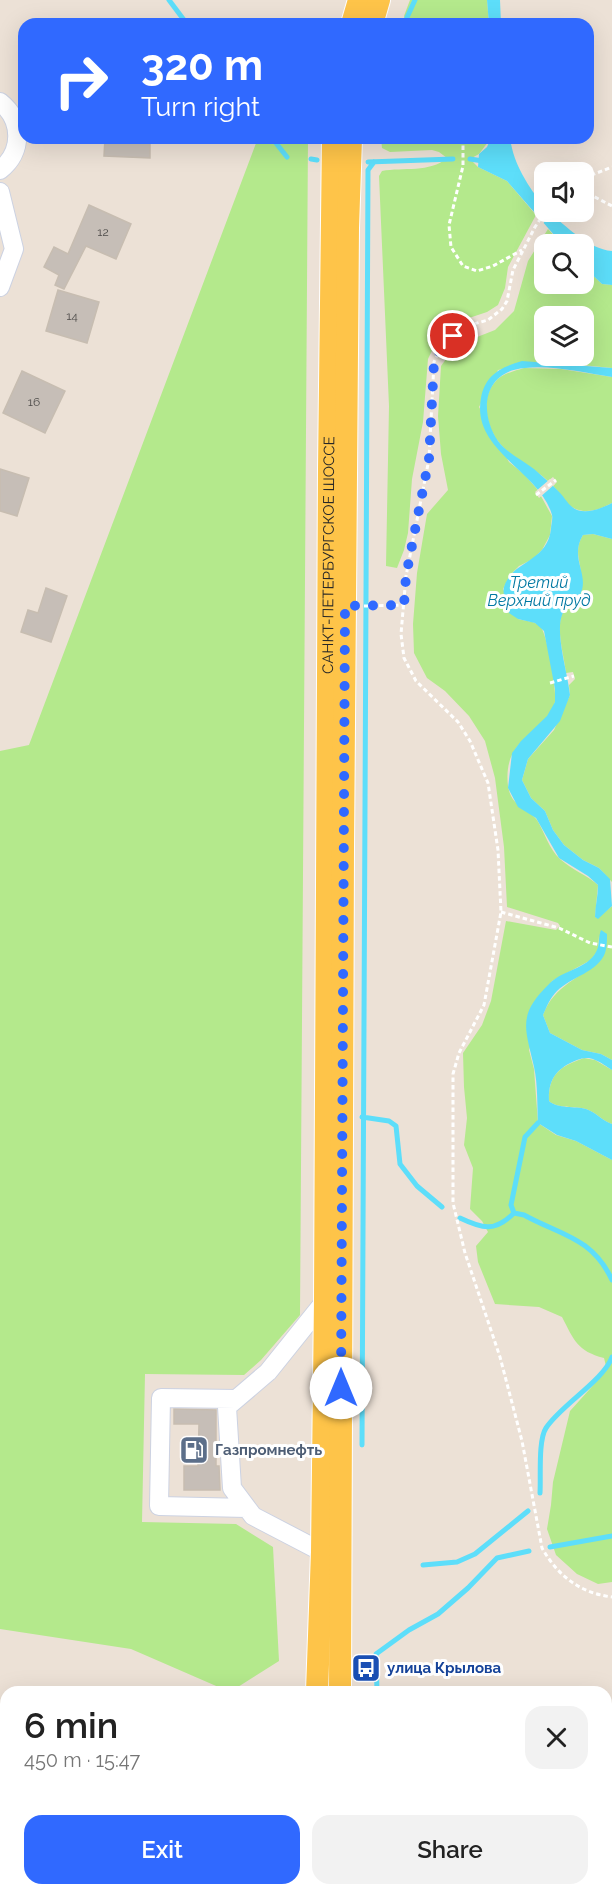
<!DOCTYPE html>
<html lang="en">
<head>
<meta charset="utf-8">
<style>
  :root { --surface:#fff; --page:#f2f2f2; --text:#222; --muted:#767676; --accent:#3069ff }
  body { margin:0; font-family:Raleway,sans-serif; background:var(--page); color:var(--text); height:100vh; display:flex; flex-direction:column; font-size:22px; white-space:nowrap }
  * { box-sizing:border-box; margin:0 }
  p { font-size:20px; color:var(--muted) }
  .icon { flex:none; width:33px; height:33px; fill:none; stroke:currentColor; stroke-width:2; stroke-linecap:round; stroke-linejoin:round }
  .map { position:relative; flex:1; overflow:hidden }
  .panel { position:absolute; left:0px; top:1686px; width:612px; height:210px; display:flex; flex-direction:column; background:var(--surface); border-radius:18px 18px 0 0; box-shadow:0 6px 24px #0002 }
  .panel>* { flex:none }
  .hud { position:absolute; left:18px; top:18px; width:576px; height:126px; border-radius:18px; box-shadow:0 6px 24px #0002; background:#3069ff; color:#fff; overflow:hidden }
  .buttons { position:absolute; left:534px; top:162px; display:grid; gap:12px }
  .buttons a { display:grid; place-items:center; width:60px; height:60px; border-radius:12px; background:var(--surface); box-shadow:0 6px 24px #0002; font-size:30px }
  .pin { position:absolute; display:grid; place-items:center; width:51px; height:51px; color:#fff; margin:-26px; border:3px solid #fff; border-radius:50%; box-shadow:0 2px 6px #0007 }
  .me { position:absolute; width:66px; margin:-33px; rotate:0deg; stroke-linejoin:round; filter:drop-shadow(0 0 4px #0008) }
  .turn { display:flex; align-items:center; gap:21px; height:126px; padding:0 24px; font-size:27px }
  .turn .icon { width:78px; height:78px; stroke-width:2.5 }
  .turn b { display:block; font-size:42px; line-height:51px }
  .round { display:grid; place-items:center; flex:none; width:63px; height:63px; border-radius:18px; background:var(--page) }
  .overview { display:flex; align-items:center; justify-content:space-between; height:102px; padding:0 24px }
  h1 { font-size:36px; font-weight:600; line-height:45px }
  .primary-button { display:flex; gap:12px; margin-top:auto; padding:12px 24px }
  .primary-button a { flex:1; height:69px; border-radius:18px; background:var(--accent); color:#fff; font-size:24px; font-weight:600; line-height:69px; text-align:center }
  .primary-button a+a { background:var(--page); color:var(--text) }
  .map>svg:first-child { display:block }
  .green { fill:#b4e98c; fill-rule:evenodd }
  .water { fill:#5ddefa }
  .pier { fill:#ece1d6 }
  .lines { fill:none; stroke-linecap:round; stroke-linejoin:round }
  .stream { stroke:#5ddefa; stroke-width:5 }
  .building { fill:#c6beb7; stroke:#c7bdb1; stroke-width:1.5 }
  .minor-casing { stroke:#ccd2e2; stroke-width:20 }
  .major-casing { stroke:#fff; stroke-width:24 }
  .path { stroke:#fff; stroke-width:3; stroke-dasharray:4.5 3; stroke-linecap:butt }
  .minor { stroke:#fff; stroke-width:18 }
  .major { stroke:#fec449; stroke-width:22 }
  .route { stroke:#3069ff; stroke-width:10; stroke-dasharray:0 18 }
  .labels { text-anchor:middle; stroke-width:6; stroke-linejoin:round; paint-order:stroke }
  .number-label { font-size:12px; fill:#4f4d4b }
  .street-label { font-size:15px; fill:#272727; stroke:#fff }
  .service-label { font-size:15px; font-weight:bold; fill:#4e5e75; stroke:#fff; text-anchor:start }
  .transit-label { font-size:15px; font-weight:bold; fill:#164399; stroke:#fff; text-anchor:start }
  .water-label { font-size:16px; font-style:italic; fill:#0078a2; stroke:#fff }
</style>
</head>
<body>
<div class="map">
<svg width="612" height="1896" viewBox="0 0 612 1896">
  <rect width="100%" height="100%" fill="#ece1d6"/>
  <path class="green" d="M410,0H487L489,24H408L404,16Z
    M258,138H308L300,1315L261,1360L244,1375L145,1374L142,1522L236,1524L273,1547L279,1661L230,1692L131,1649L0,1629V751L29,745Z
    M381,138H491L479,154L470,159L478,167L507,181L536,215L508,267L505,288L498,305L487,312L466,319L448,328L438,338L428,359L423,422L412,479L408,533L404,550L397,568L386,566L389,406L379,176L382,171C403,167 430,173 447,158L439,152L432,150L390,152L382,148Z
    M548,229L562,244H544V284H584V267L602,284L612,285V368L540,361L498,370L479,407L509,462L524,474L537,489L552,516L550,535L542,550L533,559L519,566L510,575L503,589L518,619C525,621 534,621 540,626C547,632 557,691 555,702C547,736 502,734 508,786C511,807 529,809 537,820C545,833 549,849 560,859C572,870 587,875 598,885L595,917L598,918L612,906V1060L601,1054L582,1050L550,1033L543,1015C555,984 579,980 601,959L599,936L598,950L591,960L552,981L529,1050L534,1069L538,1123L556,1135L576,1141L612,1160V1582L598,1584L577,1574L556,1555L547,1529L551,1505L553,1482L570,1411L607,1370L604,1358C577,1351 574,1340 562,1317L539,1307L495,1304L478,1262L476,1246L488,1232L482,1221L470,1209L473,1168L464,1145L467,1118L464,1087L463,1053L482,1025L491,1001L506,921L556,930L560,926L558,923L507,907L504,847L495,778L485,741L469,716L445,691L427,678L414,653L413,624L417,573L427,514L448,490L441,454L438,416L441,366L452,351L467,341L495,330L514,311L528,261ZM544,316H584V356H544Z
    M524,368L561,369L612,377V503C599,510 583,516 569,505C563,500 559,492 553,486L557,482L553,477L548,481C534,468 515,459 503,447C487,431 479,400 495,382C501,374 514,371 524,368Z
    M593,534L612,539V882L599,868L583,860L564,845L553,830L545,811L531,798L522,780L528,759L554,730L570,695L569,685L575,679L573,672L566,673C564,656 557,634 561,617C564,608 571,605 576,599C580,595 581,586 581,581C583,564 572,552 583,535Z
    M584,1058L595,1060L612,1070V1124C602,1121 596,1112 586,1109C575,1106 558,1109 549,1101C548,1074 561,1066 584,1058Z"/>
  <path class="water" d="M487,0H500L501,24H489Z
    M491,138H510C514,166 528,185 544,207V212H549C566,226 588,249 612,251V285L602,284L584,267V244H562L507,181L478,167L479,154L487,147Z
    M522,361L612,368V377C584,373 553,365 525,368C484,371 478,411 498,441C507,453 522,460 534,469C543,477 553,485 561,494C567,501 569,506 577,510C589,514 602,508 612,503V539L593,534L583,535C570,556 587,572 582,590C579,601 565,605 562,615C555,634 568,674 570,695L560,721L528,759L522,780L531,798L545,811L553,830L564,845L583,860L599,868L610,879L612,906L598,919L595,917C595,907 598,896 598,885L588,876L559,858L536,818L518,807L508,788L512,753L521,741L547,716L555,702V689L544,631L535,623L518,619L509,613C507,606 502,594 504,587C512,560 547,563 551,529C551,525 553,519 552,515C540,471 471,451 481,398C485,375 501,367 522,361Z
    M601,930L607,934C607,939 607,947 605,953C598,972 571,977 557,991C550,998 547,1006 543,1015L550,1033L582,1050L601,1054L612,1060V1070C607,1067 601,1062 595,1060C589,1057 583,1058 577,1060C557,1068 548,1079 549,1101C558,1109 575,1106 586,1109C596,1112 602,1121 612,1124V1160L576,1141L557,1135L538,1123C537,1105 538,1085 534,1067C525,1027 517,1015 550,983C563,970 587,969 596,952C600,946 598,937 601,930Z"/>
  <path class="pier" d="M544,204V212H552L542,225L535,217Z
    M550,479L555,484L539,498L535,492Z"/>
  <g class="lines">
    <path class="stream" d="M169,0L187,24
      M404,24L415,0
      M272,138L287,157
      M311,159L317,160
      M470,159L483,161
      M368,162L453,159
      M362,1117L389,1121L396,1126L400,1164L417,1186L442,1207
      M538,1123L525,1137L511,1205L514,1213L524,1215C560,1235 592,1237 612,1280
      M460,1218C483,1229 495,1232 514,1213
      M362,1445L368,170L374,162
      M540,1493C541,1477 538,1440 546,1428C560,1406 604,1380 612,1357
      M550,1547L612,1536
      M423,1565L457,1562L475,1554L528,1511
      M377,1692L376,1654L409,1630L438,1614L468,1588L497,1558L529,1551"/>
  </g>
  <path class="building" d="M105,138H150V158L104,156Z
    M89,205L131,224L116,259L86,246L64,289L55,285L59,275L44,267L54,247L68,254Z
    M58,290L99,302L87,343L46,331Z
    M22,371L65,391L45,433L3,413Z
    M0,469L29,478L17,516L0,511Z
    M46,588L67,596L51,642L21,632L28,610L38,613Z
    M174,1409L216,1410V1466H219L220,1490H184V1466H198L199,1424H174Z"/>
  <g class="lines">
    <g class="minor-casing">
      <path id="minor" d="M0,102C23,120 23,152 0,170
        M0,192L14,249L0,287
        M236,1399L161,1398L159,1506L247,1508
        M322,1552L253,1516L232,1488L227,1407L268,1372L325,1301
        M606,1765L612,1764"/>
    </g>
    <g class="major-casing">
      <g id="major">
        <path d="M352,24L359,0"/>
        <path d="M372,24L379,0"/>
        <path id="s1" d="M317,1692L322,1552L325,1301L329,469L333,138"/>
        <path d="M340,1692L343,847L348,228L351,138"/>
        <path d="M315,1896V1890"/>
        <path d="M340,1896V1890"/>
      </g>
    </g>
    <path class="path" d="M463,138V166L449,225L451,247L463,266L477,271L493,266L522,250
      M584,178L591,195L612,206
      M584,178L612,167
      M545,212L535,227L513,270L507,301L502,309L488,320L470,325L453,336L442,345L434,362L429,459L406,576L401,634L404,658L416,681L458,722L470,741L488,783L498,850L501,912L484,1005L459,1053L453,1074V1203L465,1253L500,1357L522,1441L542,1548C558,1576 580,1593 612,1597
      M536,495L556,480
      M364,606L404,605
      M550,683L574,676
      M501,912L559,928L590,943L612,947"/>
    <use href="#minor" class="minor"/>
    <use href="#major" class="major"/>
  </g>
  <g class="lines">
    <path class="route" d="M341,1388L345,606L404,605L406,576L429,459L434,362L442,345L453,336"/>
  </g>
  <defs>
    <g id="fuel-square" transform="scale(1.5)"><rect x="-9" y="-9" width="18" height="18" rx="4" fill="#5c6f8a" stroke="#fff"/><path d="M-5.5-6h7V0h2V4h1.3V-2.5L3-4.5l.8-.8L6-3V5H2.5V1h-1V6h-7ZM-4.2-4.7v3.2H.2V-4.7Z" fill="#fff"/></g>
    <g id="bus-square" transform="scale(1.5)"><rect x="-9" y="-9" width="18" height="18" rx="4" fill="#1a4fb4" stroke="#fff"/><path d="M-5-6H5V4H4V6H2V4H-2V6H-4V4H-5ZM-3.5-4V0h7V-4ZM-3.5 1.2v1.5H-2V1.2ZM2 1.2v1.5H3.5V1.2Z" fill="#fff"/></g>
  </defs>
  <g fill-rule="evenodd">
    <use href="#fuel-square" x="194" y="1450"/>
    <use href="#bus-square" x="366" y="1668"/>
  </g>
  <g class="labels">
    <g class="number-label">
      <text x="103" y="236">12</text>
      <text x="72" y="320">14</text>
      <text x="34" y="406">16</text>
    </g>
    <g class="street-label">
      <text dy="5" stroke="none"><textPath href="#s1" startOffset="1137">САНКТ-ПЕТЕРБУРГСКОЕ ШОССЕ</textPath></text>
    </g>
    <g class="service-label">
      <text x="215" y="1455">Газпромнефть</text>
    </g>
    <g class="transit-label">
      <text x="387" y="1673">улица Крылова</text>
    </g>
    <g class="water-label">
      <text x="539" y="588">Третий<tspan x="539" dy="18">Верхний пруд</tspan></text>
    </g>
  </g>
</svg>
<div class="buttons">
<a><svg class="icon" aria-label="sound" viewBox="0 0 24 24"><path d="M4 9h4l5-4v14l-5-4H4zM17 9q2 3 0 6"/></svg></a>
<a><svg class="icon" aria-label="search" viewBox="0 0 24 24"><circle cx="10" cy="10" r="6"/><path d="M15 15l6 6"/></svg></a>
<a><svg class="icon" aria-label="layers" viewBox="0 0 24 24"><path d="M12 4l9 5-9 5-9-5zM3 14l9 5 9-5"/></svg></a>
</div>
<div class="pin" style="left:453px;top:336px;background:#d93025"><svg class="icon" aria-label="arrive" viewBox="0 0 24 24"><path d="M6 21V4h12l-3 4 3 4H6"/></svg></div>
<svg class="me" style="left:341px;top:1388px" viewBox="-20 -20 40 40"><circle r="19" fill="#fff"/><path d="M0-13L10 11 0 6-10 11z" fill="#3069ff"/></svg>
<div class="hud">
<div class="turn"><svg class="icon" aria-label="right" viewBox="0 0 24 24"><path d="M7 20v-9h11M14 6l5 5-5 5"/></svg><div><b>320 m</b>Turn right</div></div>
</div>
<section class="panel">
<div class="overview"><div><h1>6 min</h1><p>450 m · 15:47</p></div><a class="round"><svg class="icon" aria-label="close" viewBox="0 0 24 24"><path d="M6 6l12 12M18 6L6 18"/></svg></a></div>
<div class="primary-button"><a>Exit</a><a>Share</a></div>
</section>
</div>
</body>
</html>
